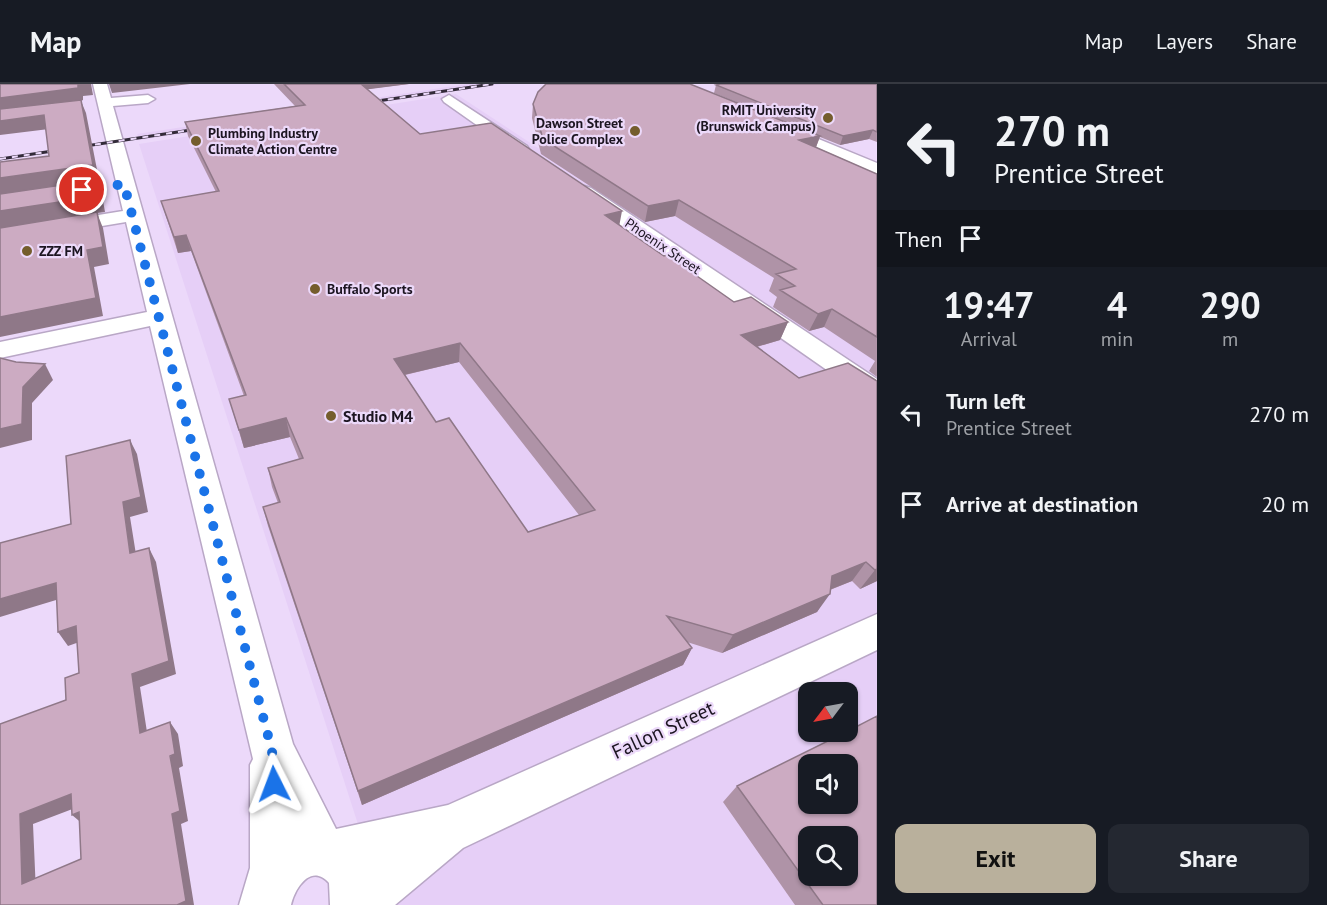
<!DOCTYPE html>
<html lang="en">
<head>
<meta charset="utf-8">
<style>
  :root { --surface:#171b24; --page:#242831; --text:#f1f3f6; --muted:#9ea1a6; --line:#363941; --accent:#b9b09c }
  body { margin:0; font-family:"PT Sans",sans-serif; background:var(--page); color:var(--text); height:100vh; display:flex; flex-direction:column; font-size:22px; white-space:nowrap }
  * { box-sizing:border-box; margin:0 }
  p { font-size:20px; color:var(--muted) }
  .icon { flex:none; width:33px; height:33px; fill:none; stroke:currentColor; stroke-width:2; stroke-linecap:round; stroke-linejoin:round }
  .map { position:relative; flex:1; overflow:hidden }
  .details { display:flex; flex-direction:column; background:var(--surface); width:450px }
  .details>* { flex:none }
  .top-card { background:#171b24; color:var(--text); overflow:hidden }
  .needle { width:39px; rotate:238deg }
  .buttons { position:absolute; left:798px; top:598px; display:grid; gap:12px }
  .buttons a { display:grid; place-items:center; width:60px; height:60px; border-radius:12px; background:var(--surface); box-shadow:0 2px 4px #0004; font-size:30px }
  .pin { position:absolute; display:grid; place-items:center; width:51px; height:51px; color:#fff; margin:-26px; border:3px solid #fff; border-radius:50%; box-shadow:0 2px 6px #0007 }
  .me { position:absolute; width:66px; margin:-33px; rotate:357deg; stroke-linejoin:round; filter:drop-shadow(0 0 4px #0008) }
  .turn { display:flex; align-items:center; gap:21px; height:126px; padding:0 18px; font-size:27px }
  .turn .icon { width:78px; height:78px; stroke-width:2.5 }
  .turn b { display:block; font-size:42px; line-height:51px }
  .then { display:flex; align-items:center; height:57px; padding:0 18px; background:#0003; gap:12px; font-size:22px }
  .eta { display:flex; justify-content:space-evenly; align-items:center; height:102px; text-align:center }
  .eta b { font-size:36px; font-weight:600; line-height:42px }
  .action { display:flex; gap:12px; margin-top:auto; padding:12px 18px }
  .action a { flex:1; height:69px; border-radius:12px; background:var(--accent); color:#111; font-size:24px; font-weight:600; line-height:69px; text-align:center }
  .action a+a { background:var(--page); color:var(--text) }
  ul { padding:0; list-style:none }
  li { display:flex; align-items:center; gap:18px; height:90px; padding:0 18px }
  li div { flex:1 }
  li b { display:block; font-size:22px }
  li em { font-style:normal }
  header { display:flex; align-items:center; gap:36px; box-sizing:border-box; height:84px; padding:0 30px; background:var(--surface); border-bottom:2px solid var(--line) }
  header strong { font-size:28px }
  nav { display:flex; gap:33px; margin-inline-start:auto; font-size:21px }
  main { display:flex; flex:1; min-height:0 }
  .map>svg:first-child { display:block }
  .built { fill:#e6cff7; fill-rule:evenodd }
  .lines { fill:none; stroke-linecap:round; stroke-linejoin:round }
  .minor-casing { stroke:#b9a7c6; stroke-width:3 }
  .minor { fill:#fff; fill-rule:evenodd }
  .rail-casing { stroke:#332b39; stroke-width:3 }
  .rail { stroke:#ecd9fa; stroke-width:2; stroke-dasharray:6; stroke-linecap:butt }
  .wall { fill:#af93a7; fill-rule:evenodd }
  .shaded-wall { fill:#8f7888 }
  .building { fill:#ccabc2; stroke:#8f7888; stroke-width:1.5; fill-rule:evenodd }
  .route { stroke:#1a73e8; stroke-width:10; stroke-dasharray:0 18 }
  .poi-dot { fill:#745d2d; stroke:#ecd9fa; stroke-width:2 }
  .labels { text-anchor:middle; stroke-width:4.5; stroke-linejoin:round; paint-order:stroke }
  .far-poi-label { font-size:14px; font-weight:bold; fill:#1c1521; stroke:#ecd9fa; text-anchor:start }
  .far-street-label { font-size:14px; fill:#1c1521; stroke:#ecd9fa }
  .poi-label { font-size:16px; font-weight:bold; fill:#1c1521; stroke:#ecd9fa; text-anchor:start }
  .near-street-label { font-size:20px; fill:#1c1521; stroke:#ecd9fa }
</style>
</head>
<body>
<header>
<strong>Map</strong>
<nav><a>Map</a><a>Layers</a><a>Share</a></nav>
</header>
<main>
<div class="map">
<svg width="877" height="821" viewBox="0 0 877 821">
  <rect width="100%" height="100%" fill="#ecd9fa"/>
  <path class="built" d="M467,0H502L140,56L137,50Z
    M456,10L643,133L877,97V821H384L139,60ZM808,609H848V648H808ZM808,681H848V720H808ZM808,753H848V792H808Z"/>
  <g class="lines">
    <g class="minor-casing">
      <path id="minor" d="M93,0H107L111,14L148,11L155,15L148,19L113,22L293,660L336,745L448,721L877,530V566L463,764L395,821H330L329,799C311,779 295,804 291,821H239L250,784V681L253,675L150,242L0,274V258L147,228L126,138L0,159V147L123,127Z
        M449,11L527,62L529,65L527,68H515L444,18L442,15Z
        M777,38L877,79V90L772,46L769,43Z
        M584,102L591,104L877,295V317L867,314L577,112L575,108L577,104Z"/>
    </g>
    <use href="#minor" class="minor"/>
    <g class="rail-casing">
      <path id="rail" d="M364,19L492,0
        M0,75L204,44"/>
    </g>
    <use href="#rail" class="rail"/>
  </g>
  <path class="wall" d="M274,0H409L367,5L420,50L620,141L664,172L734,218L788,238L780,256L757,263L799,294L877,297V497L860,505L852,497L830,506L817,528L722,569L687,558L692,564L683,581L362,721L268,442L263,423L278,419L272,403L268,384L299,375L290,353L244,364L229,315L244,312L191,167L178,169L161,117L216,108L188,52L185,38L295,22ZM459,278L579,431L528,448L436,338L405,291Z
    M877,0V58L869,55L840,61L820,53L816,63L877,90V293L869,287L875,277L824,243L809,247L773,223L777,213L769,207L774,194L675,132L645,138L541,70L532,34L533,20L768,31L714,9L716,1Z
    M737,702L877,821H795L723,718Z"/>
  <path class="shaded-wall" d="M78,0H91L93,11L83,12V16L81,17L86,29L99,96L96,97L102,111L105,128L97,129L103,144L109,180L94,183L103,232L0,253V94L93,81L81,17L0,27V14Z
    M109,0H190L112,9Z
    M354,0H409L355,7Z
    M44,31L49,45L0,51V37Z
    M873,46L869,55L840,61L843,52Z
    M820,52L815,66L799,56Z
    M679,116L675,132L645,138L648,122Z
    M622,127L619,143L605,131Z
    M186,151L191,167L178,169L174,153Z
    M832,225L824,243L809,247L818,230Z
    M788,238L780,256L735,269L741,251Z
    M460,259L459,278L395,293L394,275Z
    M45,280L53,296L32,319V356L0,364V345L23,303Z
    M286,334L290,353L244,364L239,346Z
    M130,356L137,370L148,428L130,433L138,483L130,469L123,418Z
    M149,464L156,478L176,590L140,603L149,661L140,649L132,590Z
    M866,478L852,497L819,510L832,492Z
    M877,485V497L860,505L875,486Z
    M56,499L66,513L0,533V515Z
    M830,510L817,528L722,569L733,551Z
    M76,542L85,556L68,562L58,548Z
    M692,564L683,581L362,721L358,707Z
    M170,638L178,650L183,682L179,684L188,737L181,740L194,821H177L172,730Z
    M71,710L83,721L33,740L36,809L22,800L20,730Z
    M79,728L84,741L72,731Z"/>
  <path class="building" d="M0,0H78V4L0,14Z
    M284,0H361L420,50L491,39L622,127L605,131L664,172L667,171L734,218L751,213L788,238L741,251L799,294L848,279L877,297V485L875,486L866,478L832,492L830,510L733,551L667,532L692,564L358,707L263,423L280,418L268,384L303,374L286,334L239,346L229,315L246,311L186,151L174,153L161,117L219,107L185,38L305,21ZM460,259L595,426L528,448L449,334L436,338L394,275Z
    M546,0H690L820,52L799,56L877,90V253L832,225L818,230L780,206L795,202L776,190L796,185L679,116L648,122L543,55L533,20L538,8Z
    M720,0H877V48L873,46L843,52L716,1Z
    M81,16L93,81L0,94V78L49,72L44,31L0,37V25Z
    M96,96L99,112L0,127V110Z
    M97,128L103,163L87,166L96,214L0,233V144Z
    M0,274L16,278L45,280L23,303L22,340L0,345Z
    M130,356L141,413L123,418L130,469L149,464L169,577L132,590L140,649L170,638L175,670L170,672L180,727L172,730L186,817L177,821H0V640L66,616L65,594L79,589L76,542L58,548L56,499L0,515V459L71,440L66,372ZM71,710L72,731L79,728L81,775L22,800L20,730Z
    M877,632V821H823L737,702L846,648H848V647ZM808,681H848V720H808ZM808,753H848V792H808Z"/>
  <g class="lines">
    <path class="route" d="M82,106L124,100L272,667L274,700"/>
  </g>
  <g class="poi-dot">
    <circle cx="828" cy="34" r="6"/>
    <circle cx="635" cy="47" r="6"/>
    <circle cx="196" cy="57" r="6"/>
    <circle cx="27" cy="167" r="6"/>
    <circle cx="315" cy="205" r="6"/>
    <circle cx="331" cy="332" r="6"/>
  </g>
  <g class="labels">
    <g class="far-poi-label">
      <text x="816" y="31" text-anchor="end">RMIT University<tspan x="816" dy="16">(Brunswick Campus)</tspan></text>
      <text x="623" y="44" text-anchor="end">Dawson Street<tspan x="623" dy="16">Police Complex</tspan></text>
      <text x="208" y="54">Plumbing Industry<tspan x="208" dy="16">Climate Action Centre</tspan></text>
      <text x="39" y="172">ZZZ FM</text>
      <text x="327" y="210">Buffalo Sports</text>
    </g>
    <g class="far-street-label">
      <text transform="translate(663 162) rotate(34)" y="5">Phoenix Street</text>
    </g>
    <g class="poi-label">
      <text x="343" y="338">Studio M4</text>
    </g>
    <g class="near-street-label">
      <text transform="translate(663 646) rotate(-25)" y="7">Fallon Street</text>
    </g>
  </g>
</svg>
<div class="buttons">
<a><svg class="needle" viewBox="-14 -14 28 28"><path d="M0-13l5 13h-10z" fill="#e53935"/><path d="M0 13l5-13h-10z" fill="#9ea1a6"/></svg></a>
<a><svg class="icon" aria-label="sound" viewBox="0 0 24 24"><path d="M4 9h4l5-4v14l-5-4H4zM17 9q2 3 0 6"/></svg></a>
<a><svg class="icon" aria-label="search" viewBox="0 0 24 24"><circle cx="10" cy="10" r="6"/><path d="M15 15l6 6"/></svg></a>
</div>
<div class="pin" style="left:82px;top:106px;background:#d93025"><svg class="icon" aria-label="arrive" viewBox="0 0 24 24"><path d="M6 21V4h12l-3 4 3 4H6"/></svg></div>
<svg class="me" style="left:274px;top:700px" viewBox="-20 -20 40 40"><path d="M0-17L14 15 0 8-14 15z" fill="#1a73e8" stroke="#fff" stroke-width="4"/></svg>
</div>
<section class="details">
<div class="top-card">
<div class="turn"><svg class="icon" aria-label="left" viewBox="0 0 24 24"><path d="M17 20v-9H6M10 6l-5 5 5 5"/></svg><div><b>270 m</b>Prentice Street</div></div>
<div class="then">Then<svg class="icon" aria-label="arrive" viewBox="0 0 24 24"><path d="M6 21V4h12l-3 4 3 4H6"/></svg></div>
</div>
<div class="eta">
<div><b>19:47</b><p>Arrival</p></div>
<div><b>4</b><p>min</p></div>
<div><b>290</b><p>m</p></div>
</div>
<ul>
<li><svg class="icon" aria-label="left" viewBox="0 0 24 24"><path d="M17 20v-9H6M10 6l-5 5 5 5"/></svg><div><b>Turn left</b><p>Prentice Street</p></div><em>270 m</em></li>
<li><svg class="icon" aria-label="arrive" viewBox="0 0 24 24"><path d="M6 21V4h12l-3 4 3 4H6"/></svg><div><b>Arrive at destination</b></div><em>20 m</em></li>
</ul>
<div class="action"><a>Exit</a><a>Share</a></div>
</section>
</main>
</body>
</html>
